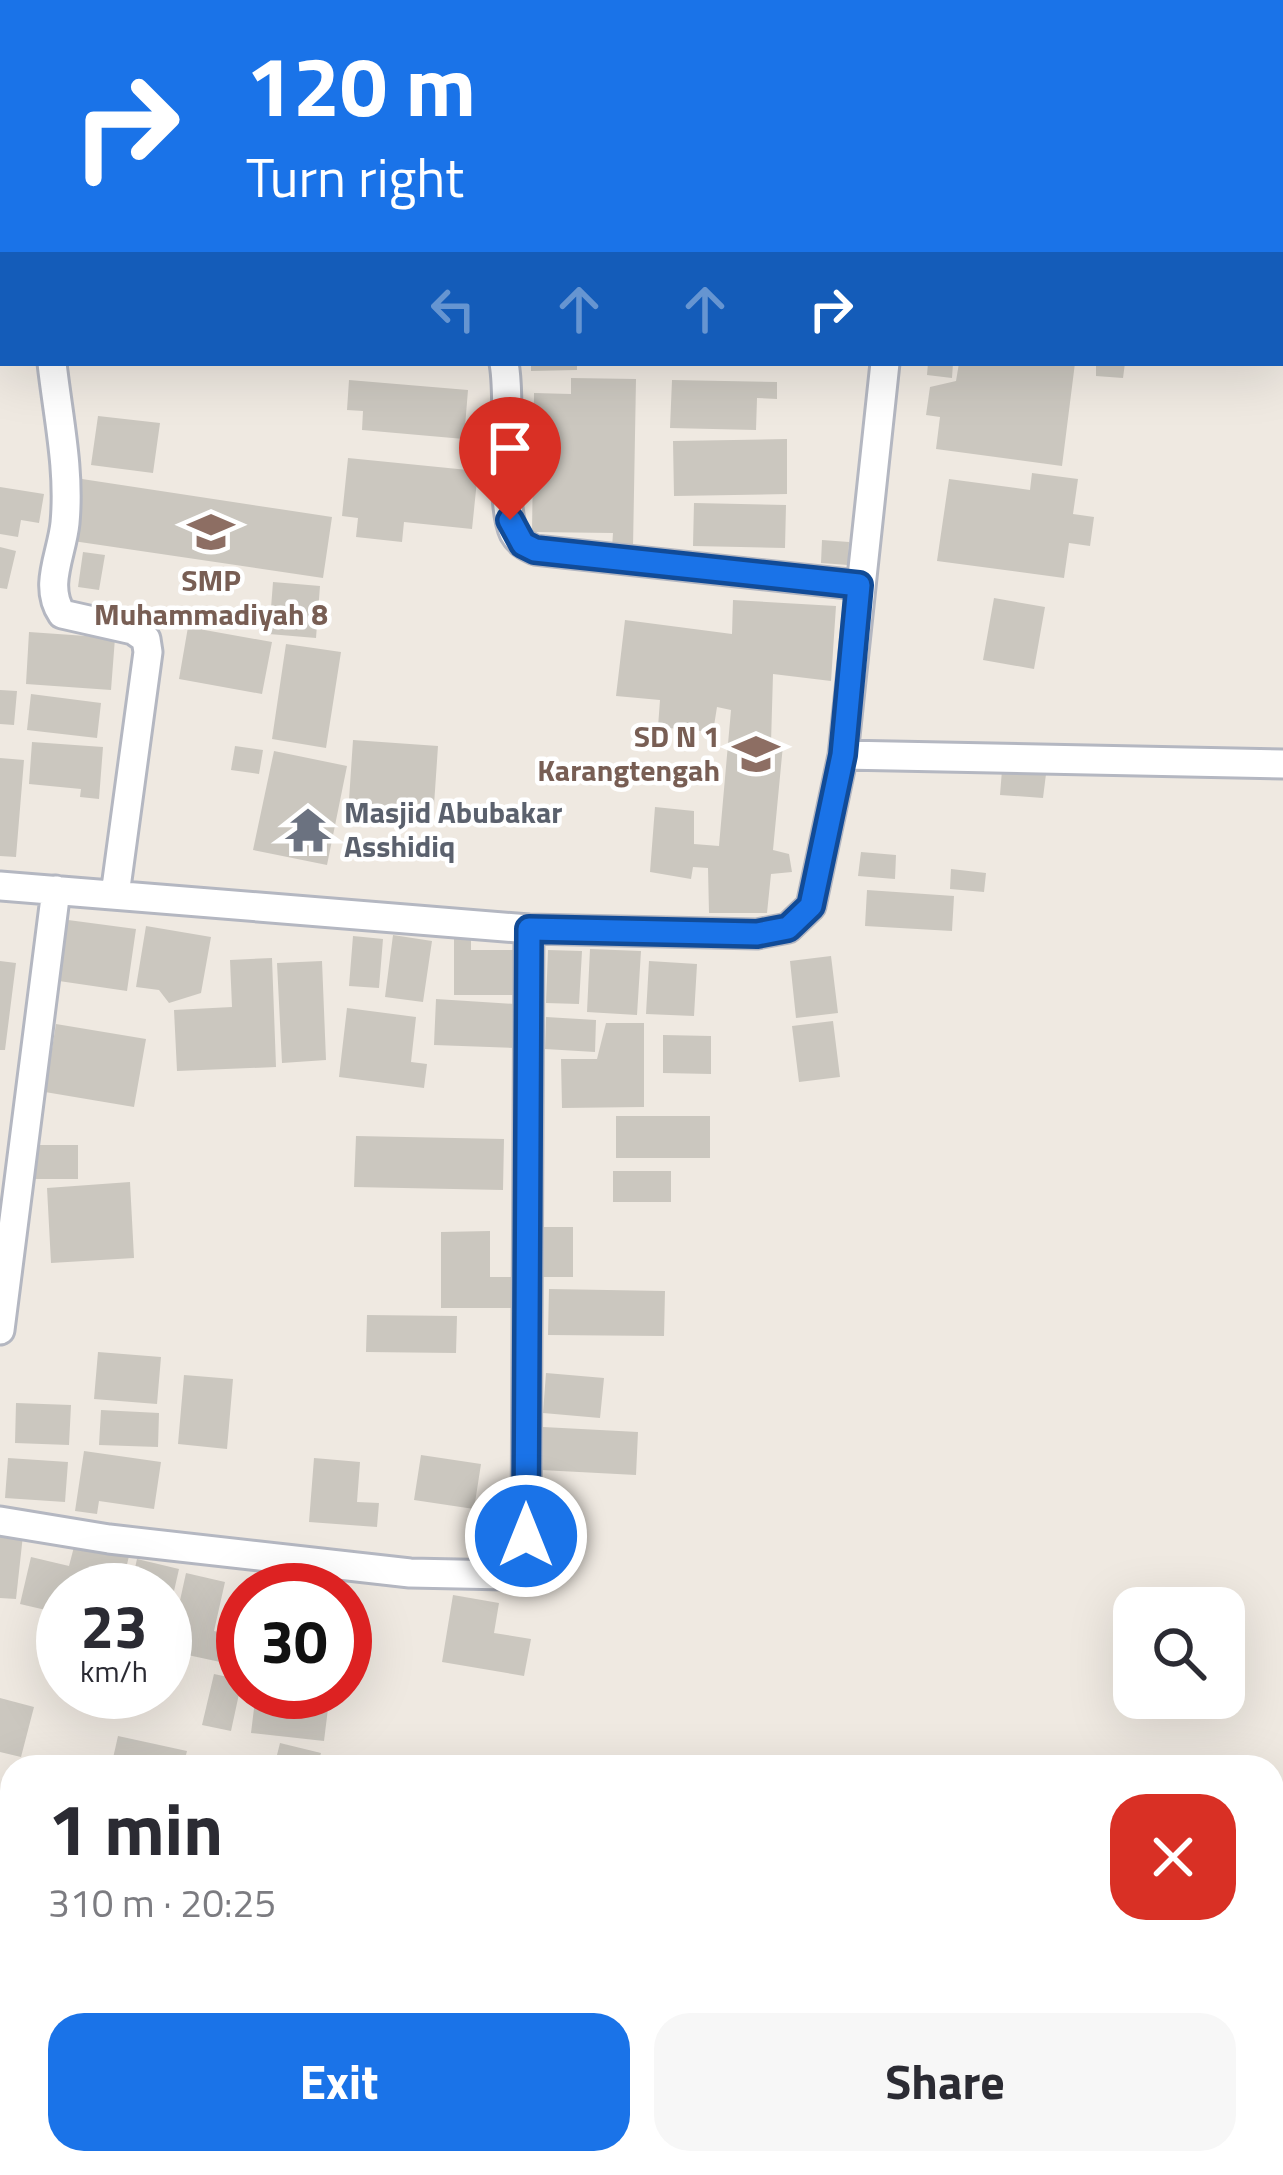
<!DOCTYPE html>
<html lang="en">
<head>
<meta charset="utf-8">
<style>
  :root { --surface:#fff; --page:#f7f7f7; --text:#2b2b33; --muted:#7c7c81; --accent:#1a73e8 }
  body { margin:0; font-family:"Titillium Web",sans-serif; background:var(--page); color:var(--text); height:100vh; display:flex; flex-direction:column; font-size:45px; white-space:nowrap }
  * { box-sizing:border-box; margin:0 }
  p { font-size:39px; color:var(--muted) }
  .icon { flex:none; width:66px; height:66px; fill:none; stroke:currentColor; stroke-width:2; stroke-linecap:round; stroke-linejoin:round }
  .map { position:relative; flex:1; overflow:hidden }
  .side { position:absolute; left:0px; top:1755px; width:1284px; height:420px; display:flex; flex-direction:column; background:var(--surface); border-radius:36px 36px 0 0; box-shadow:0 12px 48px #0002 }
  .side>* { flex:none }
  .guide { position:absolute; left:0px; top:0px; width:1284px; height:366px; box-shadow:0 12px 48px #0002; background:#1a73e8; color:#fff; overflow:hidden }
  .fabs { position:absolute; left:1113px; top:1587px; display:grid; gap:24px }
  .fabs a { display:grid; place-items:center; width:132px; height:132px; border-radius:24px; background:var(--surface); box-shadow:0 12px 48px #0002; font-size:60px }
  .speed { position:absolute; left:36px; top:1563px; display:flex; gap:24px; font-size:60px; font-weight:700; text-align:center }
  .speed>* { display:grid; place-content:center; width:156px; height:156px; border-radius:50%; background:var(--surface); box-shadow:0 12px 48px #0002; line-height:1 }
  .speed small { font-size:30px; font-weight:400 }
  .speed .limit { border:18px solid #d22; background:#fff; color:#111 }
  .pin { position:absolute; display:grid; place-items:center; width:102px; height:102px; color:#fff; margin:-123px -51px; border-radius:50% 50% 50% 0; rotate:-45deg; box-shadow:0 0 12px #0007 }
  .pin .icon { rotate:45deg }
  .me { position:absolute; width:132px; margin:-66px; rotate:0deg; stroke-linejoin:round; filter:drop-shadow(0 0 9px #0008) }
  .turn { display:flex; align-items:center; gap:42px; height:252px; padding:0 48px; font-size:54px }
  .turn .icon { width:156px; height:156px; stroke-width:2.5 }
  .turn b { display:block; font-size:84px; line-height:102px }
  .lanes { display:flex; align-items:center; height:114px; padding:0 48px; background:#0003; justify-content:center; gap:60px; direction:ltr }
  .lanes .off { opacity:.35 }
  .round { display:grid; place-items:center; flex:none; width:126px; height:126px; border-radius:36px; background:var(--page) }
  .head { display:flex; align-items:center; justify-content:space-between; height:204px; padding:0 48px }
  h1 { font-size:72px; font-weight:700; line-height:90px }
  .button { display:flex; gap:24px; margin-top:auto; padding:24px 48px }
  .button a { flex:1; height:138px; border-radius:36px; background:var(--accent); color:#fff; font-size:48px; font-weight:700; line-height:138px; text-align:center }
  .button a+a { background:var(--page); color:var(--text) }
  .map>svg:first-child { display:block }
  .building { fill:#cbc7bf }
  .lines { fill:none; stroke-linecap:round; stroke-linejoin:round }
  .street-casing { stroke:#b4b7c1; stroke-width:33 }
  .street { stroke:#fff; stroke-width:27 }
  .route-casing { stroke:#114b97; stroke-width:30 }
  .route { stroke:#1a73e8; stroke-width:21 }
  .labels { text-anchor:middle; stroke-width:9; stroke-linejoin:round; paint-order:stroke }
  .education-label { font-size:30px; font-weight:bold; fill:#785e54; stroke:#fff }
  .worship-label { font-size:30px; font-weight:bold; fill:#5b616d; stroke:#fff; text-anchor:start }
</style>
</head>
<body>
<div class="map">
<svg width="1283" height="2175" viewBox="0 0 1283 2175">
  <rect width="100%" height="100%" fill="#efe9e1"/>
  <path class="building" d="M531,363H577V370L531,371Z
    M928,363H953L952,378L927,375Z
    M959,363H1075L1062,466L936,449L940,417L926,415L930,387L956,381Z
    M1096,363H1125L1123,378L1096,376Z
    M571,378L636,379L633,548H612L613,533L532,532L534,393L571,394Z
    M349,380L468,390L464,439L362,430L363,411L347,410Z
    M672,380L777,382V399L757,398L756,430L670,428Z
    M98,416L160,423L153,473L91,465Z
    M787,439V494L674,496L673,441Z
    M348,458L478,471L472,529L404,522L402,542L356,537L358,518L342,516Z
    M1032,473L1078,479L1073,514L1094,517L1090,546L1069,543L1064,578L937,561L949,479L1030,490Z
    M82,479L332,517L323,578L73,541Z
    M0,487L44,494L39,523L21,520L18,537L0,534Z
    M694,503L786,505L785,548L693,546Z
    M822,540L849,542L848,565L821,563Z
    M0,547L16,551L7,589L0,588Z
    M83,552L105,555L99,590L78,587Z
    M273,582L320,586L316,638L269,634Z
    M994,598L1045,607L1034,669L983,660Z
    M733,600L836,606L831,681L773,674L771,743L783,745L773,850L789,854L792,872L771,874L767,913H709L708,868L693,867L691,879L650,872L655,807L694,811V844L719,846L731,710L717,707L713,732L658,727L660,700L616,696L625,620L732,634Z
    M188,627L272,642L262,694L179,679Z
    M29,632L115,638L111,690L26,684Z
    M286,644L341,652L326,748L272,739Z
    M0,690L17,691L14,725L0,724Z
    M31,694L101,703L97,738L27,730Z
    M353,740L438,746L433,820L348,815Z
    M32,742L103,747L99,799L80,797L81,789L29,784Z
    M235,746L263,750L259,774L231,770Z
    M274,751L347,766L327,865L253,850Z
    M0,758L24,760L16,857L0,856Z
    M1002,770L1046,774L1043,798L1000,795Z
    M861,852L896,855L895,879L858,876Z
    M951,869L986,873L984,892L950,889Z
    M867,890L954,896L952,931L865,926Z
    M68,920L136,929L127,991L59,981Z
    M146,926L211,937L201,993L169,1003L159,990L136,987Z
    M393,935L432,941L423,1002L385,997Z
    M353,936L383,939L379,988L349,986Z
    M454,936H471V950H514V995H454Z
    M590,949L641,951L637,1015L587,1012Z
    M548,950L582,951L579,1004L546,1003Z
    M831,956L838,1013L796,1018L790,961Z
    M272,958L276,1067L177,1071L174,1010L232,1007L230,960Z
    M0,961L16,963L5,1050H0Z
    M322,961L326,1060L282,1063L277,963Z
    M649,961L697,964L694,1016L646,1014Z
    M436,999L515,1004L514,1048L434,1045Z
    M347,1008L416,1017L411,1062L427,1064L424,1088L339,1077Z
    M546,1017L596,1020L595,1052L545,1049Z
    M833,1021L840,1077L799,1082L792,1026Z
    M606,1023H644V1107L562,1108L561,1059H597Z
    M56,1024L146,1039L134,1107L45,1092Z
    M663,1035L711,1036V1074L663,1073Z
    M616,1116H710V1158H616Z
    M356,1136L504,1139L503,1190L354,1187Z
    M36,1145H78V1179H35Z
    M613,1171H671V1202H613Z
    M130,1182L134,1258L51,1263L47,1188Z
    M543,1227H573V1277H542Z
    M490,1231V1277H511V1308H441V1232Z
    M549,1289L665,1291L664,1336L548,1335Z
    M367,1315L457,1316L456,1353L366,1352Z
    M98,1352L161,1357L157,1404L94,1399Z
    M546,1373L604,1378L600,1418L543,1413Z
    M184,1375L233,1379L227,1449L178,1444Z
    M16,1403L71,1405L69,1445L15,1443Z
    M101,1410L159,1413L158,1447L99,1445Z
    M543,1427L638,1432L636,1475L541,1470Z
    M84,1451L161,1462L154,1509L99,1501L97,1514L75,1511Z
    M421,1455L481,1464L474,1509L414,1500Z
    M8,1458L68,1462L65,1502L5,1498Z
    M314,1458L360,1462L357,1502L379,1503L377,1527L309,1522Z
    M0,1532L23,1535L16,1599L0,1598Z
    M75,1543L129,1556L121,1590H63V1614L20,1604L31,1557L69,1566Z
    M137,1559L179,1569L167,1622L165,1590H130Z
    M186,1573L225,1582L214,1631L243,1638L239,1666L169,1651Z
    M453,1595L499,1603L494,1633L531,1639L524,1676L442,1662Z
    M214,1674L242,1680L231,1731L202,1725Z
    M256,1692H330L324,1741L251,1733Z
    M0,1698L34,1707L21,1757L0,1752Z
    M118,1736L187,1751L183,1767H111Z
    M280,1743L321,1753L317,1767H274Z
    M41,1755L108,1763L107,1767H39Z
    M0,1811L12,1812V1865L0,1864Z
    M0,1880L12,1882V1927L0,1924Z"/>
  <g class="lines">
    <g class="street-casing">
      <path id="street" d="M72,3L73,0
        M514,3V0
        M927,3V0
        M52,363C58,417 70,469 65,523C62,554 43,586 62,614L133,630L146,639L148,652L115,895
        M504,363C512,407 499,501 514,533C519,542 526,546 535,550L858,585
        M843,755L1283,764
        M0,886L529,929L757,934L788,928L811,906L843,755L885,363
        M0,1330L56,890
        M0,1521L109,1539L410,1573L506,1575L522,1563L526,1536L529,929"/>
    </g>
    <use href="#street" class="street"/>
  </g>
  <g class="lines">
    <g class="route-casing">
      <path id="route" d="M510,520L523,544L535,550L859,585L843,755L811,906L788,928L757,934L529,929L526,1536"/>
    </g>
    <use href="#route" class="route"/>
  </g>
  <defs>
    <g id="school-bare" transform="scale(3.6)"><path d="M0-5L7-2L0 1L-7-2ZM-4 1L0 2.5L4 1V4Q0 6-4 4Z" fill="#8d6e63" stroke="#fff" stroke-width="2.5" paint-order="stroke"/></g>
    <g id="temple-bare" transform="scale(3.6)"><path d="M0-6L5-2H3V0L6.5 2.5H4V6H1.5V3h-3V6H-4V2.5H-6.5L-3 0V-2H-5Z" fill="#6b7280" stroke="#fff" stroke-width="2.5" paint-order="stroke"/></g>
  </defs>
  <g fill-rule="evenodd">
    <use href="#school-bare" x="211" y="532"/>
    <use href="#school-bare" x="756" y="754"/>
    <use href="#temple-bare" x="308" y="830"/>
  </g>
  <g class="labels">
    <g class="education-label">
      <text x="211" y="591">SMP<tspan x="211" dy="34">Muhammadiyah 8</tspan></text>
      <text x="720" y="747" text-anchor="end">SD N 1<tspan x="720" dy="34">Karangtengah</tspan></text>
    </g>
    <g class="worship-label">
      <text x="344" y="823">Masjid Abubakar<tspan x="344" dy="34">Asshidiq</tspan></text>
    </g>
  </g>
</svg>
<div class="fabs">
<a><svg class="icon" aria-label="search" viewBox="0 0 24 24"><circle cx="10" cy="10" r="6"/><path d="M15 15l6 6"/></svg></a>
</div>
<div class="speed"><div>23<small>km/h</small></div><div class="limit">30</div></div>
<div class="pin" style="left:510px;top:520px;background:#d93025"><svg class="icon" aria-label="arrive" viewBox="0 0 24 24"><path d="M6 21V4h12l-3 4 3 4H6"/></svg></div>
<svg class="me" style="left:526px;top:1536px" viewBox="-20 -20 40 40"><circle r="17" fill="#1a73e8" stroke="#fff" stroke-width="3"/><path d="M0-11L8 9 0 5-8 9z" fill="#fff"/></svg>
<div class="guide">
<div class="turn"><svg class="icon" aria-label="right" viewBox="0 0 24 24"><path d="M7 20v-9h11M14 6l5 5-5 5"/></svg><div><b>120 m</b>Turn right</div></div>
<div class="lanes"><svg class="icon off" aria-label="left" viewBox="0 0 24 24"><path d="M17 20v-9H6M10 6l-5 5 5 5"/></svg><svg class="icon off" aria-label="ahead" viewBox="0 0 24 24"><path d="M12 20V5M6 11l6-6 6 6"/></svg><svg class="icon off" aria-label="ahead" viewBox="0 0 24 24"><path d="M12 20V5M6 11l6-6 6 6"/></svg><svg class="icon" aria-label="right" viewBox="0 0 24 24"><path d="M7 20v-9h11M14 6l5 5-5 5"/></svg></div>
</div>
<section class="side">
<div class="head"><div><h1>1 min</h1><p>310 m · 20:25</p></div><a class="round" style="background:#d93025;color:#fff"><svg class="icon" aria-label="close" viewBox="0 0 24 24"><path d="M6 6l12 12M18 6L6 18"/></svg></a></div>
<div class="button"><a>Exit</a><a>Share</a></div>
</section>
</div>
</body>
</html>
